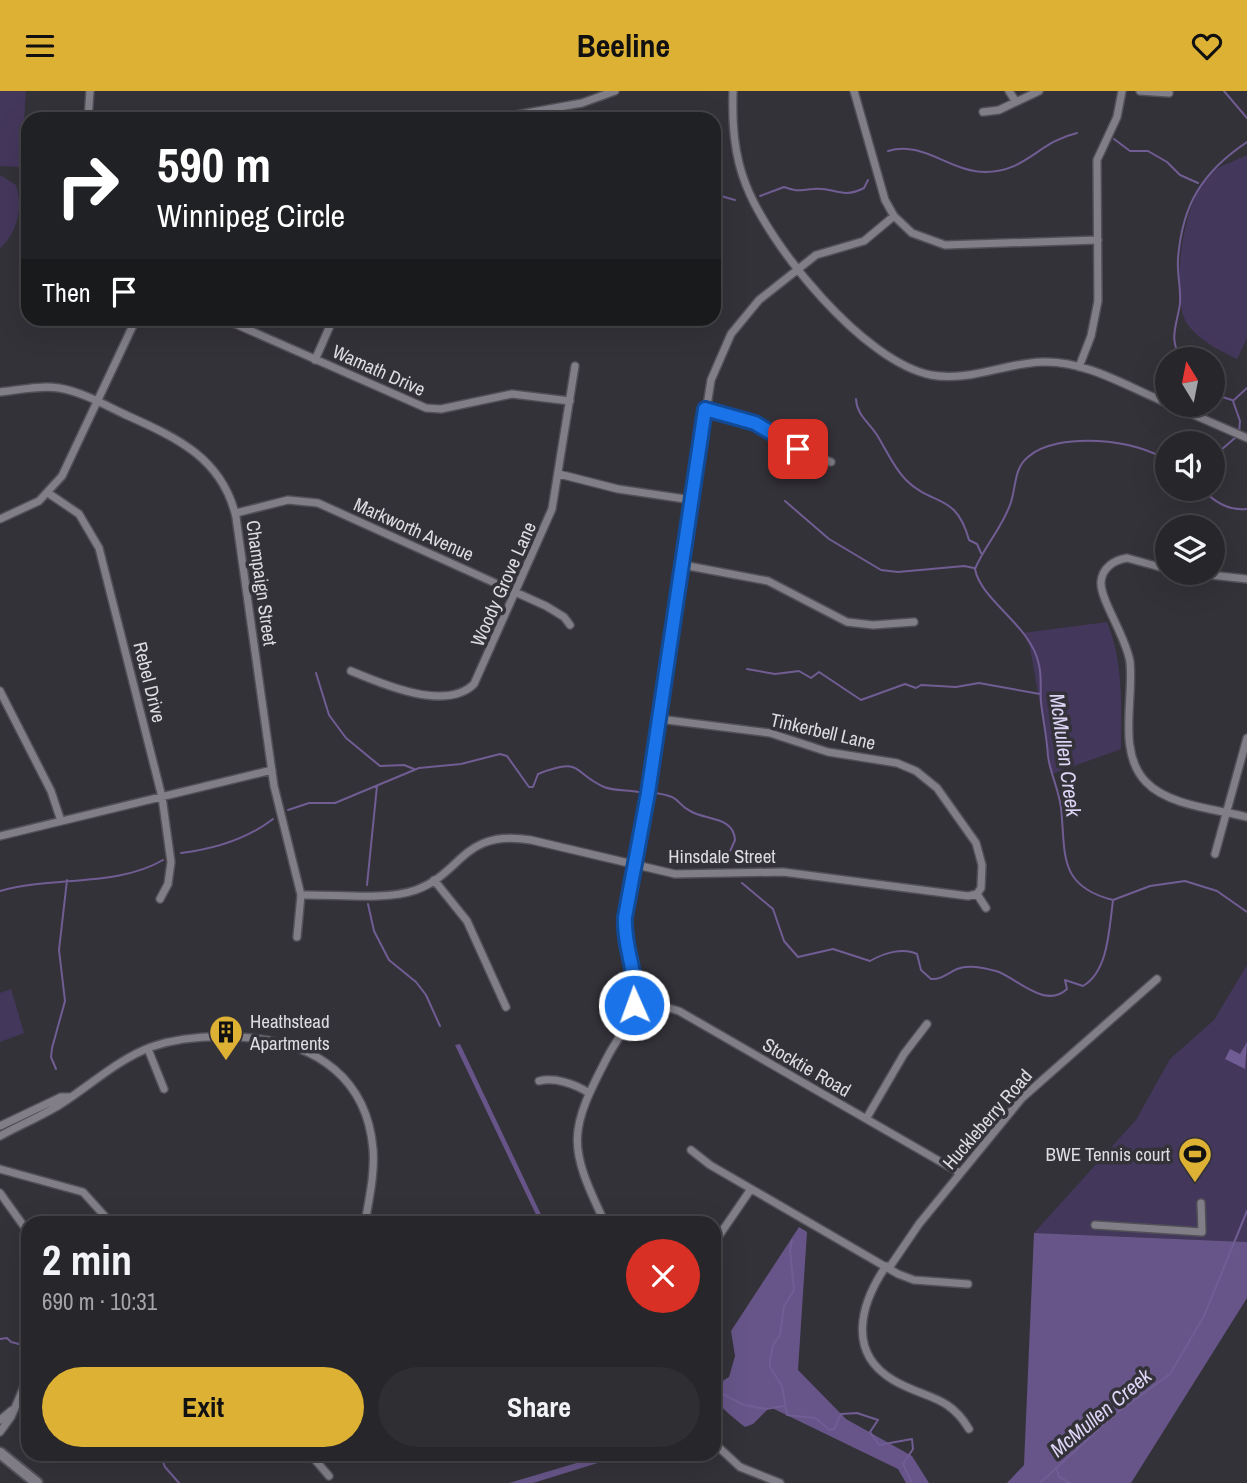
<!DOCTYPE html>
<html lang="en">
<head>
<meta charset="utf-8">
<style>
  :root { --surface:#27262b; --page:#2f2e33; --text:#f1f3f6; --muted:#a4a5a9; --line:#434347; --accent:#ddb133 }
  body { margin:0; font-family:"Archivo Narrow",sans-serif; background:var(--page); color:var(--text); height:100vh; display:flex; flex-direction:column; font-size:26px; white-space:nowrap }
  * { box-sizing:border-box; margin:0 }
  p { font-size:23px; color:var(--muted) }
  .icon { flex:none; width:38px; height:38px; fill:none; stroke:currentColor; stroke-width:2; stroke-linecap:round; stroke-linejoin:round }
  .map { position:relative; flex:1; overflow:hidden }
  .side { position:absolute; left:21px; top:1125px; width:700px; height:245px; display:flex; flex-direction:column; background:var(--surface); border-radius:21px; box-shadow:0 7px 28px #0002,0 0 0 2px var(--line) }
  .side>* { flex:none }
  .top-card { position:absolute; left:21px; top:21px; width:700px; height:214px; border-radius:21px; box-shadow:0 7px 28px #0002,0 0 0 2px var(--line); background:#202124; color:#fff; overflow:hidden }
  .needle { width:46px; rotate:350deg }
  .controls { position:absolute; left:1155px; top:256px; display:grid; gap:14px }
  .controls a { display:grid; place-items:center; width:70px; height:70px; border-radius:50%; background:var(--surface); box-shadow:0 7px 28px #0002,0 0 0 2px var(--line); font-size:35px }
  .pin { position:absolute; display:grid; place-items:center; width:60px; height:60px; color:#fff; margin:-30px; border-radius:14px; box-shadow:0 4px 10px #0006 }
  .me { position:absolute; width:77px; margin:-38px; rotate:358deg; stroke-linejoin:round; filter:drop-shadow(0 0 5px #0008) }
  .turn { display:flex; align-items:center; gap:24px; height:147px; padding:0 21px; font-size:32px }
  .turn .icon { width:91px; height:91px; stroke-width:2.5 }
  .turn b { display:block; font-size:49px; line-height:60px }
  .then { display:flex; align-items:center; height:66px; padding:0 21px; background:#0003; gap:14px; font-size:26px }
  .round { display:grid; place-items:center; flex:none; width:74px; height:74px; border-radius:37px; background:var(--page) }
  .summary { display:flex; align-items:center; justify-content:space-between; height:119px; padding:0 21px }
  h1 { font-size:42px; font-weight:800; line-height:52px }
  .primary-button { display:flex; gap:14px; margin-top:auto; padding:14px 21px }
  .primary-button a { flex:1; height:80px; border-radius:42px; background:var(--accent); color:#111; font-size:28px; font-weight:800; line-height:80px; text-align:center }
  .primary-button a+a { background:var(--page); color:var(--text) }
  header { display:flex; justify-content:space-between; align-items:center; height:91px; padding:0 21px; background:var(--accent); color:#111; font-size:32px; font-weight:800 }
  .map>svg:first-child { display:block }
  .green { fill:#44375c }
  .forest { fill:#675589 }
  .water { fill:#705d93 }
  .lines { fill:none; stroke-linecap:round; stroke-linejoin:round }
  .stream { stroke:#705d93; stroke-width:2 }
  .street-casing { stroke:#525057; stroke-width:10 }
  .secondary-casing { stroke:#525057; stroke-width:14 }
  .street { stroke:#817e87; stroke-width:7 }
  .secondary { stroke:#817e87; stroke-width:10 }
  .route-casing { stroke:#114b97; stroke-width:18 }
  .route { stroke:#1a73e8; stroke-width:12 }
  .labels { text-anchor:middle; stroke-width:7; stroke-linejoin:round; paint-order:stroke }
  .street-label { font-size:19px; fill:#dddce1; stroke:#343239 }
  .poi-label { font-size:19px; fill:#dddce1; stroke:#343239; text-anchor:start }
  .water-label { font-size:21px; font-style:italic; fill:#ded4f5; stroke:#343239 }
</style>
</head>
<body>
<header><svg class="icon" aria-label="menu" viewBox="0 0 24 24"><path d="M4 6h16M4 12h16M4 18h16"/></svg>Beeline<svg class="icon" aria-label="heart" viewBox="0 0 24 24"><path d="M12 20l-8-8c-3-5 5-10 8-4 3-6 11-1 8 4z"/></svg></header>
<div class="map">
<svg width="1247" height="1392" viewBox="0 0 1247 1392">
  <rect width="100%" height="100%" fill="#343239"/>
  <path class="green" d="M0,0H26L21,76L0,75Z
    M1247,64V247L1237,268C1219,259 1201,251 1188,234C1168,207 1184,100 1213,80C1222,74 1237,69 1247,64Z
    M0,84L16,94C23,115 18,142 0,157Z
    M1107,531C1124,573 1121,614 1121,658L1052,683L1030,556L1023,542Z
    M1247,874V1151L1034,1142L1136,1029L1170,968L1214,929Z
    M11,898L24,942L0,951V902Z"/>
  <path class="forest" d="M460,953L545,1132H540L455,954Z
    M799,1136L807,1141L798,1279L846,1328L912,1365L929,1392H906L898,1378L770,1316L753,1333L745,1336C729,1323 698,1303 729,1286L735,1265L731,1240Z
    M1034,1142L1247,1151V1207L1131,1392H1007L1024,1374Z
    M607,1363H627L533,1392H509Z"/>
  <path class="water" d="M1247,951L1245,978L1225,968L1230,958L1240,963Z"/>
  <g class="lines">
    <path class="stream" d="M1224,0L1247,27
      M1114,48L1130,60H1148L1167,71L1180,84L1198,92
      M888,60C923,49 950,81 985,81C1026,81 1038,51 1077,42
      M714,103L735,109
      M760,105L784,96C797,101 800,99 813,98C833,95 841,109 864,97L868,89
      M1184,268C1166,252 1178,231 1180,212C1181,197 1177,183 1178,168C1182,114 1202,81 1247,51
      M1213,297L1219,305L1232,309
      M856,308C857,325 869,331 877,344C887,360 893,376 906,389C933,416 956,401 969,449L977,453L981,462
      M1234,309L1247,297
      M1233,310L1240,330L1239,342
      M1213,366L1236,346
      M1167,370C1139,348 1057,340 1028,366C1014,377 1016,396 1011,411C1003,436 985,454 975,478C981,510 1032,535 1039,574C1042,586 1040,599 1041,611C1043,629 1047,647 1048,665C1050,682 1059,699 1061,717C1066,762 1057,795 1113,809L1150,795L1185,790L1217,800L1247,821
      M1201,397C1213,410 1229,420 1247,418
      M785,410L829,448L881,479L898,481L964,475L974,477
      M747,578L775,583L799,580L811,587L819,581L861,609L905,593L916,597L921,594L956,596L979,592L1040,603
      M316,582L329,624L346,647L380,675L404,674L414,678
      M655,702C684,706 673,712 692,721C707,729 734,726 735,749L725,772
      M288,719L309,712H335L419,677L461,673L500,663L507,665L529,696H533L538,683C583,665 572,682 604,696C614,700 628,699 638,701
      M181,762C214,758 247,748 273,728
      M742,792L773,818L784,850L798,866L833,858L870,870C884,862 903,856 917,863L921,879L931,888C941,889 948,882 957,878C969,873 984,877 996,880C1016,886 1045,919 1067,898L1065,889L1083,895C1109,880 1109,836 1113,810
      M367,794L377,695
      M0,800C53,785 117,796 163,769
      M368,813L374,840L389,869L416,891L426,904L440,935
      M56,978L51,966L52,957L65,910L59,859L67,789
      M792,1149L790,1160L794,1199L784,1215L780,1244L773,1254L770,1270V1276L782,1295L787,1324L815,1327L830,1339L834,1338L841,1323L857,1322L878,1329L870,1341L879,1354L912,1348L913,1358L903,1373L912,1392
      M0,1248L7,1247L11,1251L23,1254L28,1261
      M721,1302L744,1314L766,1318L784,1315
      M160,1363L165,1376L179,1392
      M1057,1379L1059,1386L1070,1392
      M1040,1392L1115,1323L1170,1283L1204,1225L1247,1120"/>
    <g class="street-casing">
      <path id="street" d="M733,0C732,33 734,64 746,94C770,156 864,271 931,284C970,291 1004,272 1042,271C1085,269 1128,296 1167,312
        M854,0L885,109L894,125L912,142L945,154L1098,149
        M1009,0L1016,11
        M1140,0L1169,2
        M983,21L999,19L1039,0
        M88,28L90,0
        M493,28L582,12L615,0
        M224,228L426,317L441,318L512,303L570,310
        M315,269L333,228
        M1079,276L1091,245L1098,210L1097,69L1117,26L1122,0
        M0,301C19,299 40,294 59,297C82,301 103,313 124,323C175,346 222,366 236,426L274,695L301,804L297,846
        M1169,313L1247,347
        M706,318L755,332L807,362L831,371
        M559,383L618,398L692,409
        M48,402L79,423L99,457L162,706L171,771L168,793L160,808
        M236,422L288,409L318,412L546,515L564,526L570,534
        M0,428L39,410L62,385L136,228
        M683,474L768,490L847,531L873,534L914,531
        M1167,478L1127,467C1114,469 1102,477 1101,491C1100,509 1126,545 1130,571C1134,609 1117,661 1146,691C1169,715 1216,718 1247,726
        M1183,481L1247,488
        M351,580C382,593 446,621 474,593L552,418L575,275
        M0,600L51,700L61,730
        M659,628L770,642L828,661L897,672L916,680L937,697L976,752L982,774L981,797L977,803
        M0,745L272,679
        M1215,763L1247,647
        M434,789L467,830L506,916
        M977,803L986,817
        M301,804C335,803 385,810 416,799C464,781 462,738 531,749L675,783L783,781L968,805L977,803
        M635,907L679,920L960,1082
        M148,958L164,998
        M539,990C555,986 575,993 589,1002
        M866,1028L904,963L927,933
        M0,1035L61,1006H70
        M0,1045C20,1034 42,1025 61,1013C92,993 117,969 151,956C183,945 218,944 252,947C317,953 367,988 373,1058C375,1082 369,1108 365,1132
        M691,1059L710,1074L898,1183L914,1189L968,1193
        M0,1078L83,1101L111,1132
        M0,1102L28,1141
        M605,1132C567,1053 568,1041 609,963C618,947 629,934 633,916C640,885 624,857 625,826L647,702L711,289L731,243L759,209L816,164L864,150L894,125
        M1095,1134L1202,1141L1201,1112
        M714,1152L751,1098
        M886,1175C861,1212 846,1261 893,1289C925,1308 948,1303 969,1338
        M889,1177L919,1133L1022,1007L1157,888
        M0,1329L12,1319
        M0,1341L11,1326L28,1286
        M714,1352L740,1376L780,1392
        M310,1363L329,1385"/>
    </g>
    <g class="secondary-casing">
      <path id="secondary" d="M0,1362L37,1392"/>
    </g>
    <use href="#street" class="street"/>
    <use href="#secondary" class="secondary"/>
  </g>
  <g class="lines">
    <g class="route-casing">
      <path id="route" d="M634,914C639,884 623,857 625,826L648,702L705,318L755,332L798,358"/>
    </g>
    <use href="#route" class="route"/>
  </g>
  <defs>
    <g id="building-pin" transform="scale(1.75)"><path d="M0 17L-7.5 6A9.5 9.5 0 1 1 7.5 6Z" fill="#ddb133" stroke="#343239"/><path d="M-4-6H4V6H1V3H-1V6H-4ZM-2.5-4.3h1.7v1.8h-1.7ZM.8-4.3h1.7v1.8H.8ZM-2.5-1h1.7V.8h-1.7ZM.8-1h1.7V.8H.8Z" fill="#111"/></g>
    <g id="stadium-pin" transform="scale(1.75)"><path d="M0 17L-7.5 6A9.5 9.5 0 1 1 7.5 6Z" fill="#ddb133" stroke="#343239"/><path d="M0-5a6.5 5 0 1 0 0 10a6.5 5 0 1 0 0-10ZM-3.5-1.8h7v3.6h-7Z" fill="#111"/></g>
  </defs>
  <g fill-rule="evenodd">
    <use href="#building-pin" x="226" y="941"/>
    <use href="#stadium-pin" x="1195" y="1063"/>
  </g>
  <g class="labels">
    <g class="street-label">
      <text transform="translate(379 279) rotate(24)" y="7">Wamath Drive</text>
      <text transform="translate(414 438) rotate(24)" y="7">Markworth Avenue</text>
      <text transform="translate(262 492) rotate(82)" y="7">Champaign Street</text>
      <text transform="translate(503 493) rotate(-66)" y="7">Woody Grove Lane</text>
      <text transform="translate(150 591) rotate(76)" y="7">Rebel Drive</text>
      <text transform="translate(823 640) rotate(13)" y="7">Tinkerbell Lane</text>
      <text x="722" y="772">Hinsdale Street</text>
      <text transform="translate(807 976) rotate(30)" y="7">Stocktie Road</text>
      <text transform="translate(987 1028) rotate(-49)" y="7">Huckleberry Road</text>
    </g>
    <g class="poi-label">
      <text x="250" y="937">Heathstead<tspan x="250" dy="22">Apartments</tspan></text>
      <text x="1170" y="1070" text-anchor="end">BWE Tennis court</text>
    </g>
    <g class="water-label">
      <text transform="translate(1065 664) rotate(82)" y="7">McMullen Creek</text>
      <text transform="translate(1101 1322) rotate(-40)" y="7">McMullen Creek</text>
    </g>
  </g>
</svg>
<div class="controls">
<a><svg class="needle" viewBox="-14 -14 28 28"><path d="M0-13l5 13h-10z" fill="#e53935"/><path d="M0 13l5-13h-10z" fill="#a4a5a9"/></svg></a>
<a><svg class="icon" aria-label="sound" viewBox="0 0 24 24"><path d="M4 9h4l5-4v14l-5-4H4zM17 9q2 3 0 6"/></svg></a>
<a><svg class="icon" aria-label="layers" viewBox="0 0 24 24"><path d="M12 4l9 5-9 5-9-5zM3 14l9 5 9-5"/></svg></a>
</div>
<div class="pin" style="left:798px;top:358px;background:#d93025"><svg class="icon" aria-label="arrive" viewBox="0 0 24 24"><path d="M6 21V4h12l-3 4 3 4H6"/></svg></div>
<svg class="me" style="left:634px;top:914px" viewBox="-20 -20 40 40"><circle r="17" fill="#1a73e8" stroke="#fff" stroke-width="3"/><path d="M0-11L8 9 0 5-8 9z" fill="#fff"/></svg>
<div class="top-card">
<div class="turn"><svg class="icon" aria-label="right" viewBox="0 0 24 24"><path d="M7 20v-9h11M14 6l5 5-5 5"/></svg><div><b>590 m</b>Winnipeg Circle</div></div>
<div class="then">Then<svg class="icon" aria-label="arrive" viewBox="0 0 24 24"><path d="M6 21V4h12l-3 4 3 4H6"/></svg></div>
</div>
<section class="side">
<div class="summary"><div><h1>2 min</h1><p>690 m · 10:31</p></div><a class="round" style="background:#d93025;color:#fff"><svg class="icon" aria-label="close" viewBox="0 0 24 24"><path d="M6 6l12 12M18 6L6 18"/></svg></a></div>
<div class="primary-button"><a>Exit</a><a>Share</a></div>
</section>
</div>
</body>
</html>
